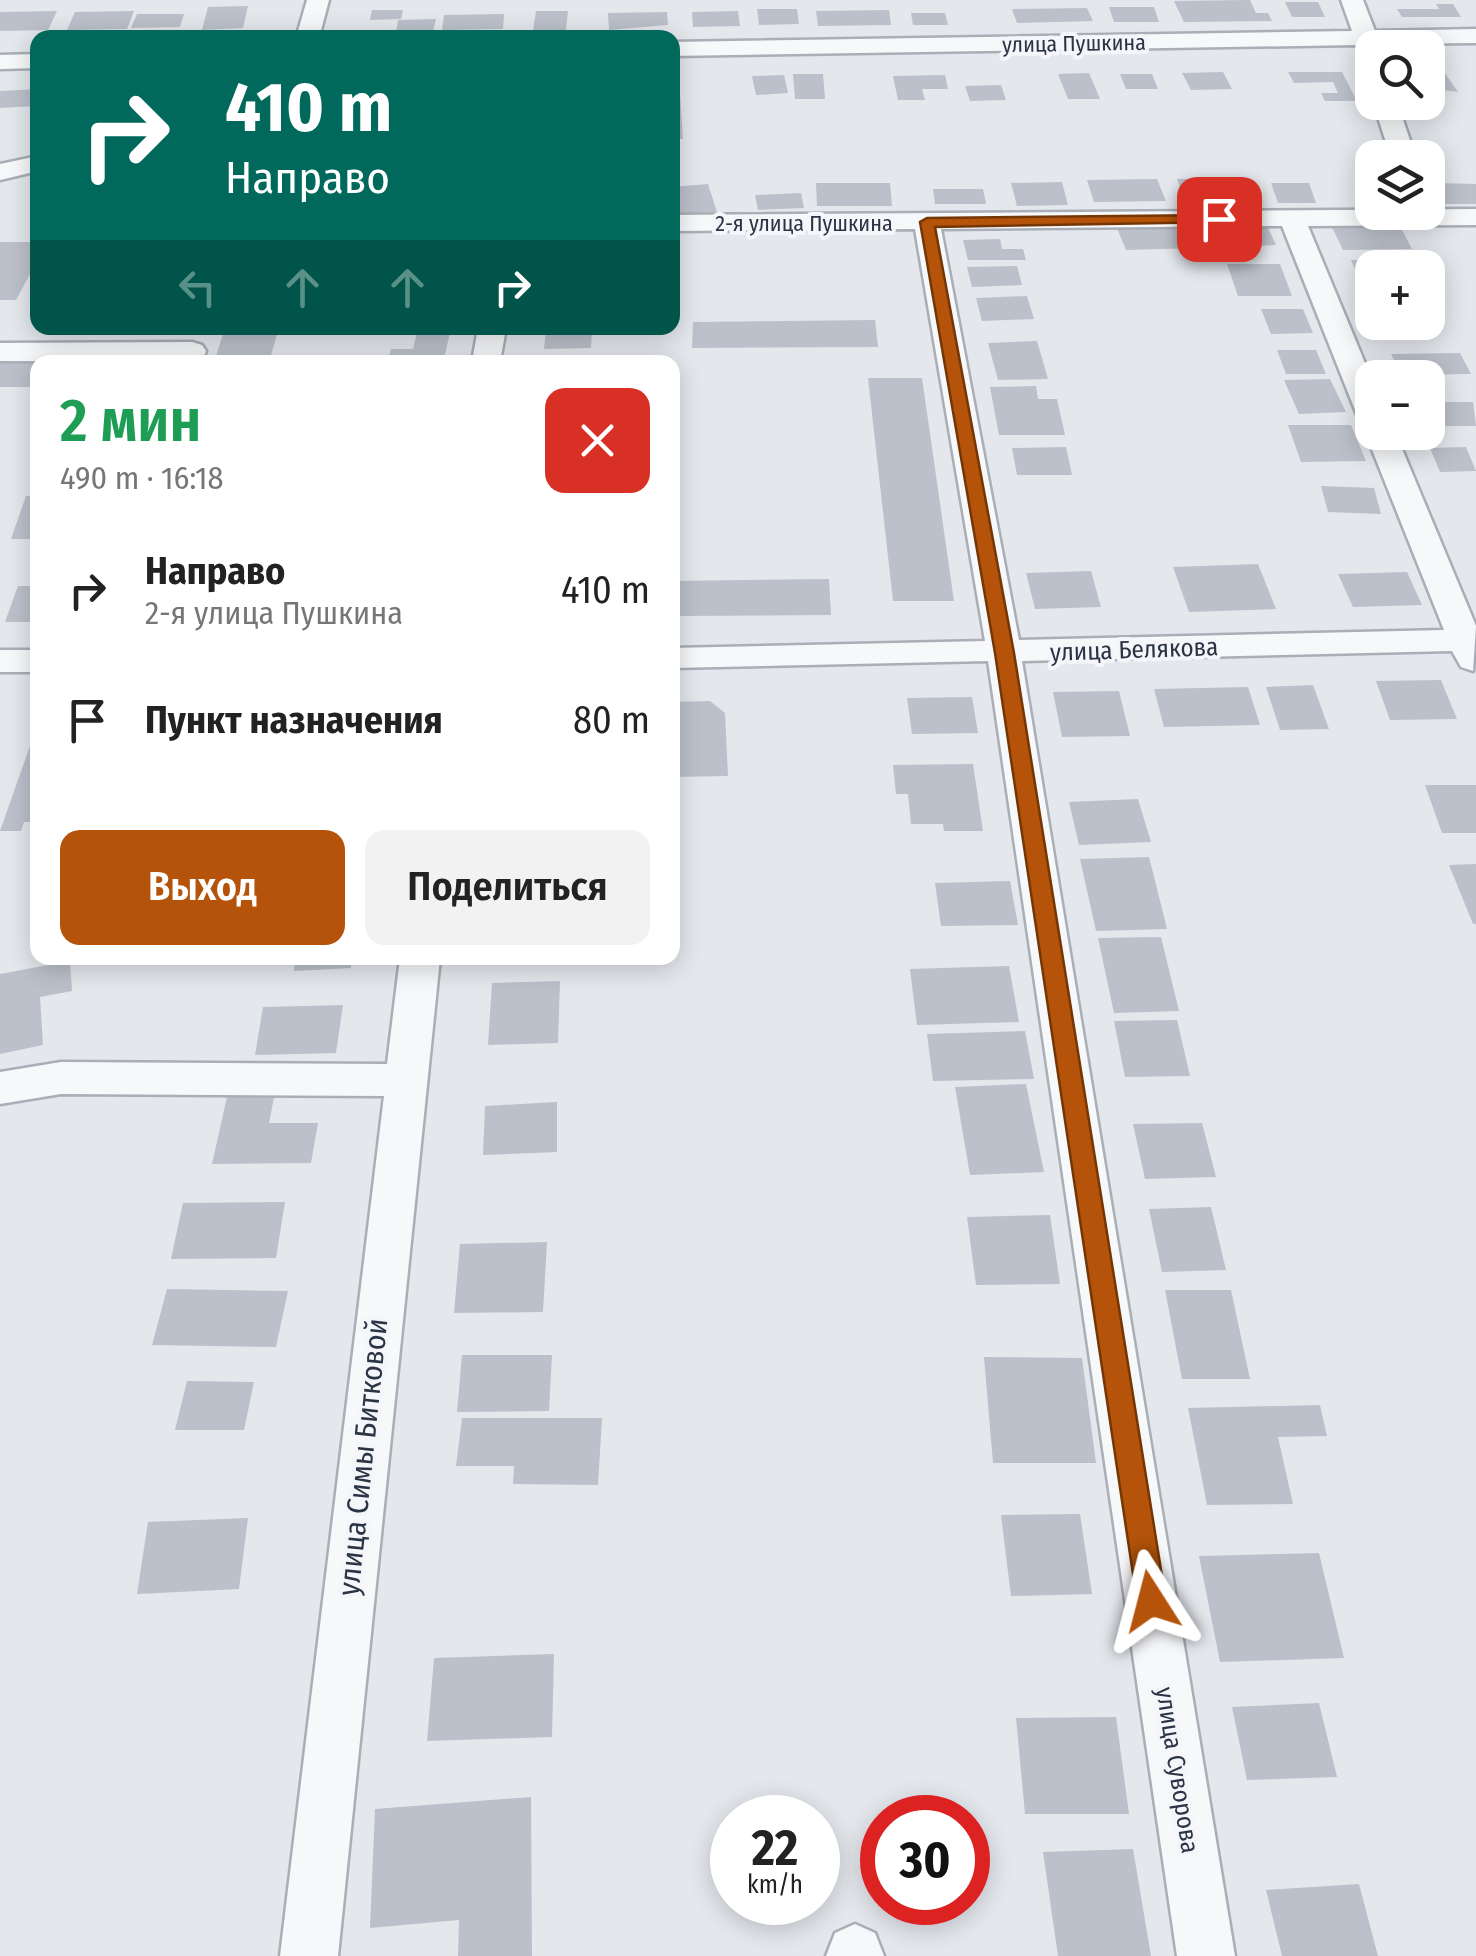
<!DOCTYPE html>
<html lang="ru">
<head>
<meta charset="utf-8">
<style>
  :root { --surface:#fff; --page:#f2f2f2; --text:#222; --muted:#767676; --accent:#b45309 }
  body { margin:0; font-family:"Fira Sans Condensed",sans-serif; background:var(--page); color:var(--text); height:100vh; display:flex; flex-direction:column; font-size:38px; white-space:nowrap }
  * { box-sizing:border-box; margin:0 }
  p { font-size:32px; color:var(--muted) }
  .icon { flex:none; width:55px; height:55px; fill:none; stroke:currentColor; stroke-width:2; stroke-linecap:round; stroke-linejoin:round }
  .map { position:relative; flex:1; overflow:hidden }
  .sheet { position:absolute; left:30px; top:355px; width:650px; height:610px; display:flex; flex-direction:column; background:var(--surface); border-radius:20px; box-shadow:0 5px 25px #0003 }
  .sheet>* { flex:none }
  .top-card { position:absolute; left:30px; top:30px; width:650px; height:305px; border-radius:20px; box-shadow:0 5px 25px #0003; background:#00695c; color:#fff; overflow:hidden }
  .tools { position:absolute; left:1355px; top:30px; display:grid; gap:20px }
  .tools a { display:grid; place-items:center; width:90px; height:90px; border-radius:20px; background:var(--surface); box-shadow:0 5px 25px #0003; font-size:50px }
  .speed { position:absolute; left:710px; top:1795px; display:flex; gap:20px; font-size:50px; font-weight:700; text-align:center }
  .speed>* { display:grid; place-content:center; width:130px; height:130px; border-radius:50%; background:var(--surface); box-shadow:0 5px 25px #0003; line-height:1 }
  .speed small { font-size:25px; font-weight:400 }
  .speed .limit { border:15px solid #d22; background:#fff; color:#111 }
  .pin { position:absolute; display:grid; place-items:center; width:85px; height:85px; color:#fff; margin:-42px; border-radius:20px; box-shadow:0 5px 15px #0006 }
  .me { position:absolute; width:110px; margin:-55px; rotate:351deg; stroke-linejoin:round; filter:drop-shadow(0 0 8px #0008) }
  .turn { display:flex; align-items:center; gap:35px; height:210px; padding:0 30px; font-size:45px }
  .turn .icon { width:130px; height:130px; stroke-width:2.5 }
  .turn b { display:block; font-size:70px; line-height:85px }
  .lanes { display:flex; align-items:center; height:95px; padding:0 30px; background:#0003; justify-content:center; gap:50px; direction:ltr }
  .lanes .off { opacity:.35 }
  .round { display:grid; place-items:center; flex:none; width:105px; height:105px; border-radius:20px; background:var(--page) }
  .headline { display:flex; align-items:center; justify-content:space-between; height:170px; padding:0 30px }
  h1 { font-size:60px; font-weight:600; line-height:75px; color:#1e9e55 }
  .button { display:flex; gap:20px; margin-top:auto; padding:20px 30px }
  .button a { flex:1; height:115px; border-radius:20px; background:var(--accent); color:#fff; font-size:40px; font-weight:600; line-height:115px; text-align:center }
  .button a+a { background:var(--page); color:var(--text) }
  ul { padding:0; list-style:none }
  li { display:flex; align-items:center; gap:30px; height:130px; padding:0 30px }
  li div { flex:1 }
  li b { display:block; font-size:38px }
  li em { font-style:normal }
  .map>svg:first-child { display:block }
  .building { fill:#bbc0ca }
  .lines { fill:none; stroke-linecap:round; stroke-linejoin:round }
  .minor-casing { stroke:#a9aeb7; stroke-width:5 }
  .minor { fill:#f7f8fa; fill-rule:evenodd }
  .route { fill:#b45309; stroke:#753606; stroke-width:2.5 }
  .labels { text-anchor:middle; stroke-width:8; stroke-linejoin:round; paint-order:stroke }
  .far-street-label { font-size:22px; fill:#2b3445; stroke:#f4f6f9 }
  .street-label { font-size:25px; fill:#2b3445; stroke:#f4f6f9 }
  .near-street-label { font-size:30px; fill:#2b3445; stroke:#f4f6f9 }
</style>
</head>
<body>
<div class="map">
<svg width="1476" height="1956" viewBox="0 0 1476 1956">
  <rect width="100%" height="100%" fill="#e4e7ec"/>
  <path class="building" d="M1250,0L1256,13H1268L1272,21L1184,22L1174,1Z
    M1285,2H1318L1325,17H1292Z
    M1436,4H1453L1461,17H1402L1397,9H1439Z
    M248,6L243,28L202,30L208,7Z
    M1109,7H1154L1159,22H1114Z
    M1087,8L1093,21L1017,23L1012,9Z
    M757,9H797L799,24L759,25Z
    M372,10H403L401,19L370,20Z
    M889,10L891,25L818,26L816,11Z
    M57,11L48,30L0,31V12Z
    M134,11L127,29L67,30L75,12Z
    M536,11H568L566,30L533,31Z
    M738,11L740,26L693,27L692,12Z
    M667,12L668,25L609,30L608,13Z
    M911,13H945L948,25H913Z
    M137,14H184L180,27L131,28Z
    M504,14L503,29L442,30L444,15Z
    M436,19L433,32H396L398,20Z
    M1428,69H1442L1458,92L1428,88Z
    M1223,72L1232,89L1191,90L1182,73Z
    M1288,72H1342L1357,101H1325L1321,93H1338L1333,82L1294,83Z
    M1089,73L1100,99H1068L1058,74Z
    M793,74H823L825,99H795Z
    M1120,74H1152L1158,89H1126Z
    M784,75L788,93L756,95L752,76Z
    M945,75L948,89H922L925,100H898L893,76Z
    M672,78H679L683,139H672Z
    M1001,85L1006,100L970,101L965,86Z
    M38,89L36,106L0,108V91Z
    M1247,178L1257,200L1185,201L1177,179Z
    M1157,179L1166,201L1094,202L1087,180Z
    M1062,182L1068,205L1017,206L1011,183Z
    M816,183H890L892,206H817Z
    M1271,183H1309L1316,203H1278Z
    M1434,183L1476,184V204H1443Z
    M708,184L717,212L680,215L676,203L672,204V187Z
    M933,189H983L986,204H935Z
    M801,193L804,208L758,210L755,195Z
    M1189,226L1199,248L1126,250L1117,228Z
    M1267,226L1276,245L1226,247L1218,227Z
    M1400,226L1412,249L1343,250L1332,227Z
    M1000,239L1002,249H1023L1026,260H968L963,240Z
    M0,242H38V259L16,300H0Z
    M1351,260H1404L1407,268H1372V280L1360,281Z
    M1227,264H1280L1292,296H1238Z
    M1017,266L1022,285L972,287L967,267Z
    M1027,296L1034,319L982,321L976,298Z
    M1428,308L1439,331L1382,332L1378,322H1428Z
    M1261,309H1303L1313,333L1271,334Z
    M875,320L878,347L692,348L693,322Z
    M225,328H279L269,362H214Z
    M418,328H451L444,359L389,358L391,349H413Z
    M546,328H592L591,348L544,349Z
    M1037,341L1048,379L998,380L988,343Z
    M1277,350H1316L1326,374H1286Z
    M1460,353L1471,374L1401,375L1391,354Z
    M0,361H38V387H0Z
    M868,378H922L954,601H893Z
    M1330,379L1346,412L1299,414L1284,380Z
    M1036,386L1038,399H1057L1065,435H999L990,387Z
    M1428,402H1473L1476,426H1428Z
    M1288,425H1351L1366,461L1301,462Z
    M1066,447L1072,475H1017L1012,448Z
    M1466,447L1476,471L1440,472L1430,448Z
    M1321,486L1374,488L1381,514L1328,512Z
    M26,496H38V539H11Z
    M1258,564L1276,609L1189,612L1173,567Z
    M1091,571L1101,607L1035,609L1026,573Z
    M1407,572L1422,605L1353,607L1338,574Z
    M829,579L831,615L672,616V581Z
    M18,586H38V622H5Z
    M1441,680L1457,719L1390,720L1376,681Z
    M1313,685L1329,729L1280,730L1266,687Z
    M1248,687L1260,725L1164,727L1154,689Z
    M1119,691L1130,736L1062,737L1053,692Z
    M972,697L978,733L912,734L907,698Z
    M710,701L725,713L728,776L672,777V702Z
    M37,726L38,822H24L21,831H0Z
    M973,764L983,831H944L943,824H911L908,794H896L893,765Z
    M1425,785H1476V833H1442Z
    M1138,799L1151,842L1079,845L1069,802Z
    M1149,857L1167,929L1096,931L1080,859Z
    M1476,864V924H1473L1449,865Z
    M1010,881L1018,925L941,926L935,883Z
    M1161,937L1179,1011L1114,1013L1098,938Z
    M295,958H351V968L294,971Z
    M70,961L72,991L40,997L43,1045L0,1054V974Z
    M1009,966L1019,1022L917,1025L910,969Z
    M560,981L558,1043L488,1045L492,983Z
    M343,1005L336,1053L255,1055L263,1007Z
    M1177,1020L1190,1076L1125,1077L1114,1021Z
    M1025,1031L1034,1079L933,1081L927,1034Z
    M1026,1084L1044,1172L970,1175L955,1087Z
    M227,1097H274L269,1123H318L311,1163L212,1164Z
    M557,1102V1152L483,1155L485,1106Z
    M1202,1123L1216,1177L1145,1179L1133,1124Z
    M285,1202L276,1258L171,1259L183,1203Z
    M1211,1207L1226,1270L1162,1272L1149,1209Z
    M1050,1215L1060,1284L976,1285L967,1217Z
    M547,1242L543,1312L454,1313L460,1244Z
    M167,1289L288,1291L276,1347L152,1345Z
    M1165,1290H1231L1250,1379H1182Z
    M462,1355H552L549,1411L457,1412Z
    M984,1357L1082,1358L1096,1463H993Z
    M187,1381L254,1382L244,1430H175Z
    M1320,1405L1327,1436L1278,1437L1293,1504L1207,1505L1188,1408Z
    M462,1418H602L598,1485L513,1484L514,1466H456Z
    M1080,1514L1092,1594L1011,1596L1001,1515Z
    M248,1518L239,1589L137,1594L148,1522Z
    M1319,1553L1344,1658L1220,1662L1199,1556Z
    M554,1654L552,1737L427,1741L434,1658Z
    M1319,1703L1337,1777L1247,1780L1232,1707Z
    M1116,1717L1129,1814H1025L1016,1718Z
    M531,1797L532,1956H458L459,1920L370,1928L375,1809Z
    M1133,1849L1151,1956H1058L1043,1852Z
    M1359,1884L1378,1956H1282L1266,1890Z"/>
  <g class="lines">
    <g class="minor-casing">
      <path id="minor" d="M307,0H329L319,38H296Z
        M1341,0H1363L1375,31L1476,29V43L1380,44L1381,48H1372V62L1364,60L1357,45L672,56V42L1352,31Z
        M38,54V68L0,69V55Z
        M1373,102H1397L1416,158H1391Z
        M38,156V171L0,180V164Z
        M1476,209V225L1308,226L1372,380V424L1362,421L1357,415L1282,226L941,229L1019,640L1444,630L1365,432L1372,425V432H1395L1476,626L1473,671L1461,667L1452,651L1022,661L1235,1956H1177L988,661L672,668V648L985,641L915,229L672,231V215Z
        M478,328H506L500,362H472Z
        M192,342L202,345L206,351L202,362L0,361V343Z
        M0,650H38V672H0Z
        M400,958H440L338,1956H280L384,1096L61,1094L0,1104V1072L61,1062L387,1064Z
        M855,1924L875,1933L884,1956H826L835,1933Z"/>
    </g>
    <use href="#minor" class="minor"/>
  </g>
  <path class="route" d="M1219,215L1226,219L1224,222L935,227L1014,653L1166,1601L1162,1610L1151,1614L1141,1610L1137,1601L995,653L920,222L927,218Z"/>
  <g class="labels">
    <g class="far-street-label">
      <text transform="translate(1074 43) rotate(-1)" y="8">улица Пушкина</text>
      <text x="804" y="231">2-я улица Пушкина</text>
    </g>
    <g class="street-label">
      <text transform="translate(1134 649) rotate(-2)" y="9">улица Белякова</text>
      <text transform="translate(1178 1770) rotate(81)" y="9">улица Суворова</text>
    </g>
    <g class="near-street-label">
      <text transform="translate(363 1457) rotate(-84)" y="10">улица Симы Битковой</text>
    </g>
  </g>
</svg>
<div class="tools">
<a><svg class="icon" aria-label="search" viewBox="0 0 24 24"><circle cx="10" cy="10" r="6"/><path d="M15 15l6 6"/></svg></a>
<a><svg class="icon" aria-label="layers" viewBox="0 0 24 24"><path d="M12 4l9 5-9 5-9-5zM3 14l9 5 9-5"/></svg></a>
<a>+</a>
<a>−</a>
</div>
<div class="speed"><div>22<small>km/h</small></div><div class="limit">30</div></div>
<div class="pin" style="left:1219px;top:219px;background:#d93025"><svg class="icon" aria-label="arrive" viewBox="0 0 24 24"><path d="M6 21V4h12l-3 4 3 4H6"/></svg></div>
<svg class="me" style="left:1151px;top:1601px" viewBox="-20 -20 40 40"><path d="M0-17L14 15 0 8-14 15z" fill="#b45309" stroke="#fff" stroke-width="4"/></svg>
<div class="top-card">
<div class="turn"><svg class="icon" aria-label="right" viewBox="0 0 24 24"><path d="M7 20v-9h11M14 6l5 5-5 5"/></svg><div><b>410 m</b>Направо</div></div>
<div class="lanes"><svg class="icon off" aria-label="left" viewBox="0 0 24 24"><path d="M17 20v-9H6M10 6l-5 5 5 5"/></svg><svg class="icon off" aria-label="ahead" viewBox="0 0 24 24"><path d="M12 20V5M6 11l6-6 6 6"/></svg><svg class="icon off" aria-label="ahead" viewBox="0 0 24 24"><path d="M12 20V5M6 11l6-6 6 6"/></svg><svg class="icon" aria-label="right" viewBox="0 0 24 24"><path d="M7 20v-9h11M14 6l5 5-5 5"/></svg></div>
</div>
<section class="sheet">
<div class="headline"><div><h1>2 мин</h1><p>490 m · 16:18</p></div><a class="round" style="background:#d93025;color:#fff"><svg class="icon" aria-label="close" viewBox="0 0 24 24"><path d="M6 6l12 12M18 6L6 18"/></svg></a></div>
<ul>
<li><svg class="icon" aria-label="right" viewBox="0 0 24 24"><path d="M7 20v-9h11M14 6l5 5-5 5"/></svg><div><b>Направо</b><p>2-я улица Пушкина</p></div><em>410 m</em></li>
<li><svg class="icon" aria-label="arrive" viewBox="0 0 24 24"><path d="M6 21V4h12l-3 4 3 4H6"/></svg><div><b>Пункт назначения</b></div><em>80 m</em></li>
</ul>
<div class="button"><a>Выход</a><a>Поделиться</a></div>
</section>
</div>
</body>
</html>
